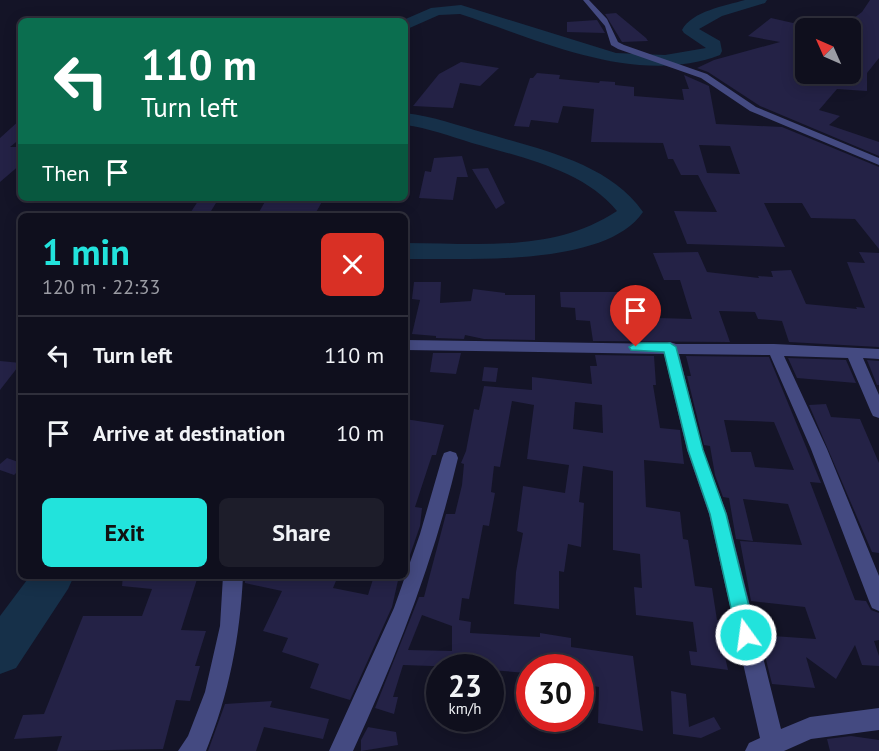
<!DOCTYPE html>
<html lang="en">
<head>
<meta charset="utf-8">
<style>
  :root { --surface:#0f0f1d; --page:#1d1d2a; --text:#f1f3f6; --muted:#9b9ca4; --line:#2f2f3b; --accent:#22e3dc }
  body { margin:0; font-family:"PT Sans",sans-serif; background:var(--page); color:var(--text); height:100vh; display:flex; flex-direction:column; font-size:22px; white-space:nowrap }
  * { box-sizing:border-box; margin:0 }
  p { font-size:20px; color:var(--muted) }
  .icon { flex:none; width:33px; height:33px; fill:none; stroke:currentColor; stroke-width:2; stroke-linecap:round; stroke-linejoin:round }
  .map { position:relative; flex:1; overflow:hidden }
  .panel { position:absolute; left:18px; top:213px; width:390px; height:366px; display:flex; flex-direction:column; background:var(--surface); border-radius:9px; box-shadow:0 3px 15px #0003,0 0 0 2px var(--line) }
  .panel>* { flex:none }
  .top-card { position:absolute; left:18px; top:18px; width:390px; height:183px; border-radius:9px; box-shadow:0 3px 15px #0003,0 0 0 2px var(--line); background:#0b6e4f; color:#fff; overflow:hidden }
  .needle { width:39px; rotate:315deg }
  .controls { position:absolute; left:795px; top:18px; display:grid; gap:12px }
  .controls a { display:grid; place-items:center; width:66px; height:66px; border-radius:9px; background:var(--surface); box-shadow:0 3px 15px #0003,0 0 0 2px var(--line); font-size:30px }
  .speed { position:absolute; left:426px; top:654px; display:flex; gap:12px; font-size:30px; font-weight:700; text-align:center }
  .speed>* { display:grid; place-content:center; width:78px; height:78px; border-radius:50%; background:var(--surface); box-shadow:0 3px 15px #0003,0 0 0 2px var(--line); line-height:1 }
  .speed small { font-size:15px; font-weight:400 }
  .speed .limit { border:9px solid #d22; background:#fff; color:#111 }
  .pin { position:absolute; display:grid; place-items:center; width:51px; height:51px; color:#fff; margin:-62px -26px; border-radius:50% 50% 50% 0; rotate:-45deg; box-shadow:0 0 6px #0007 }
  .pin .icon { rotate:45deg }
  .me { position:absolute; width:66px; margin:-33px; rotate:346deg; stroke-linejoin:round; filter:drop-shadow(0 0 4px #0008) }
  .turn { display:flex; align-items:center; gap:21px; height:126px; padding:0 24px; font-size:27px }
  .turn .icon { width:78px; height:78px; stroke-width:2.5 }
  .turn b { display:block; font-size:42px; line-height:51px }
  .then { display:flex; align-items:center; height:57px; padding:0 24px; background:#0003; gap:12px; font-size:22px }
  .round { display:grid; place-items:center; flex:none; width:63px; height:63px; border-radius:9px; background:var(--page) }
  .headline { display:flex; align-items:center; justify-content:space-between; height:102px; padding:0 24px }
  h1 { font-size:36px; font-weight:700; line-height:45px; color:var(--accent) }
  .button { display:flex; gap:12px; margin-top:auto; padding:12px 24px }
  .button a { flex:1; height:69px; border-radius:9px; background:var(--accent); color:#111; font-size:24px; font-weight:700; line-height:69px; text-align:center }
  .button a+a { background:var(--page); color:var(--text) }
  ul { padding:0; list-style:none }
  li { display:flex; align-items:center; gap:18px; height:78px; padding:0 24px; border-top:2px solid var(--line) }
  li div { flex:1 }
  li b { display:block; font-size:22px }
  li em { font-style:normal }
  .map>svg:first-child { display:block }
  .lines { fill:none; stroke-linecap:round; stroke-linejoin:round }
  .river { fill:#163049; fill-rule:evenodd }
  .building { fill:#242246; fill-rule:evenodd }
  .minor { fill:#444a81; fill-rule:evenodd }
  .route { fill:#22e3dc; stroke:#16948f; stroke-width:1.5 }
</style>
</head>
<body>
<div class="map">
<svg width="879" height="751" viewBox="0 0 879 751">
  <rect width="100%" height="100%" fill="#141427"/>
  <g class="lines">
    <path class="river" d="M745,0H767L765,3L722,16L699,29L720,41L722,51L720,55C636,87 540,40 460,14L439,15L405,30V21H401L431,8L461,5L616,53L665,55L706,48L684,33L682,30C692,11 725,6 745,0Z
      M405,113C433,116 459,126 485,133C539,149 609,163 643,212C605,268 465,258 405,259V243C479,243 553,253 617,211C584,170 520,157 472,143C450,136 428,128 405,125Z
      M30,576H74L68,589L16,668L0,674V616Z"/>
  </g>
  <path class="building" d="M870,0H879V58L867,73V91L837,89L819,110L840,116L829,125L879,142V156L760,106L708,72L697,68L714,60L780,42L748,36L771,18L793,23L806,16V74H850V60L858,44L850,41V21L862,12Z
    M616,13L646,38L648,41L622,42L605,14Z
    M597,20L605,33L567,32V22Z
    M461,62L499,68L480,86L460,83L453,108L413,106L439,74Z
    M537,73L560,75L559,79L599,83L600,81L615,82V85L634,87V96L684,100L682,89H689L684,75L709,86L716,124L782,127L879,167V249L855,219L811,218L802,203H764L785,247L687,244L674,211L717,212L698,175H681L673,159H668L663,143L591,142L594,109L563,106L558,123L531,120L529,127L514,126L530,78H533ZM699,145L730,146L740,174L707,173Z
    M21,119V138L10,147H21V164L0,182V138Z
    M462,156L468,177H457L453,200L419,198L425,171L431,172L434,158Z
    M488,168L505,203L496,209L472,169Z
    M200,198H219L208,216L189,215Z
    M267,198L301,199L324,198L314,216L258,214Z
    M698,252L707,272L759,278L758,276L773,277L771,271L791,270L806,304L857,309L856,307L865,308L847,262L865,263L859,252L879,253V347L789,342L782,321L758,319L755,312L719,311L730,342L593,341L590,321L576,320L575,308L561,307L560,292H631L632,298L652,299L657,318L692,319L680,280H664L653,253Z
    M414,282H441L440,303L471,301L473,289L505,293V295H535V340L484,339L465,335L464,339L436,338V336L412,334L420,300L412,299Z
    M433,353H461L456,374L430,372Z
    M595,355L654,356L656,385H653L660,428L680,430L684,464L644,460L646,507L680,512L683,539L688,540L695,586L712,588L717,620L730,622L738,653L724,652L728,670L691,665L689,651L697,652L693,622L636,615L634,587L642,588L640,554L613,550V471L583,466L579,502L584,503L581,547L568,544L564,572L559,571V609L514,604L516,572L523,533L517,531L523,486L565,493L569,465L527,459L534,405L512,401L500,467L494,466L491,492L495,493L489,526L483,525L469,599L462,598L459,620L471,622L470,633L540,637V633L571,638V647L633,656L643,731L598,723L599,687L584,684V668H526L527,673L490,670V668L403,665L393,697H398L394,714L375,708L419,597H424L446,514H455L462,485L464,464L461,463L466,451L474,409L479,410L484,386L532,390V377L592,384L590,366H597ZM575,402L602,405L603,433L573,429ZM422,615L452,626V651L408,650Z
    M686,356L769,357L821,483L810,482L855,600L866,601L871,610L879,613V640L874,641L879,656V666L862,665L855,645L836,679L806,657L815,688L772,684L760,635L816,639L805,607L751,601L740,541L802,545L788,504L743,499L753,541L736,539L729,498L723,497L715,475L710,446L704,445L687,376H691ZM724,420L774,422L794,470L755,467L751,452H731Z
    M788,358L846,360L856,383L797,378Z
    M867,360L879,361V385H877Z
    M0,361L21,363L0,390Z
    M484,367L498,368L496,382L482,381Z
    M826,404L831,417L860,419L879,463V553L872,552L809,405Z
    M405,419L444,425L436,455H432L415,507L422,508L420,526L409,558L405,557Z
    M7,458L21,463V468L14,475L0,470V464Z
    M123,576H198L181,630L206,631L195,666H200L190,701L176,700L163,749L57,751L62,736L14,739L23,715L44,714L83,616H142L152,589L122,586Z
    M245,576H338L333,588L368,595L374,576H399L392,607L350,700L310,688L319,664L282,652L288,638L263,631L282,591L245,583Z
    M671,691L686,694L689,727L714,717L721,729L701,738L673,734Z
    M272,701L270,707L329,719L323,739L264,727L256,751H208L225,704Z
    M368,727L396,732L398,745L361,751V740Z
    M851,736L879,740V751H830L827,739Z"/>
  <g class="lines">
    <path class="minor" d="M583,0H589L607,19L618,42L624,45L707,74L756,107L879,158V165L750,111L701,78L618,49L611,45L605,26Z
      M405,340L664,344L670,342L676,344H774L879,349V359L863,358L879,395V418L873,416L871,412L848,358L784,356L827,449L879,576V611L872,608L869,601L811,449L770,355L679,354L703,450L727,514L781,729L810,717L879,708V730L811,739L784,751H745L749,743L760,738L709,514L687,450L664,354L405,350Z
      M450,451L456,453L458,458C434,560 397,656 353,751H329L394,608L420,534L442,458L444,453Z
      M223,576H243C240,637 229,694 206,751H178L188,736L205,692L220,626Z"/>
  </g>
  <path class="route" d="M636,343H670L676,347L703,450L726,514L756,635L753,642L746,644L740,642L737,635L710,514L688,450L664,352L631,350L629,347Z"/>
</svg>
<div class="controls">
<a><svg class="needle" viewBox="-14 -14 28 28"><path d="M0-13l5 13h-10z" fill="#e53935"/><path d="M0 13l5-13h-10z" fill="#9b9ca4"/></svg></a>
</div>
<div class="speed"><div>23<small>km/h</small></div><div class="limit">30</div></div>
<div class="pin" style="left:636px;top:347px;background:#d93025"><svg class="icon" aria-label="arrive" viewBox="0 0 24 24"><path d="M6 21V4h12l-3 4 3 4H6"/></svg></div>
<svg class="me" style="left:746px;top:635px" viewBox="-20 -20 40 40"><circle r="17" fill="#22e3dc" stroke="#fff" stroke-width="3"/><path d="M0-11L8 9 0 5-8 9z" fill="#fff"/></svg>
<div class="top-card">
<div class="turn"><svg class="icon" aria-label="left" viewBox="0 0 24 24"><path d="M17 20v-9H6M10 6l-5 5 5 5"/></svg><div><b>110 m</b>Turn left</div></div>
<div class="then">Then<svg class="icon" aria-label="arrive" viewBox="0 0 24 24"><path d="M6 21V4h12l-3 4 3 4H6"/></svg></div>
</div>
<section class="panel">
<div class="headline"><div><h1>1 min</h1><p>120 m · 22:33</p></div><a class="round" style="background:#d93025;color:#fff"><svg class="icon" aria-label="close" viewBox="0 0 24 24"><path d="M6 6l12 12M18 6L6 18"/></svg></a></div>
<ul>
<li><svg class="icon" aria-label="left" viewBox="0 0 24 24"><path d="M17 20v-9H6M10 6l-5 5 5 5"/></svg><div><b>Turn left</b></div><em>110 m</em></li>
<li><svg class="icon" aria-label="arrive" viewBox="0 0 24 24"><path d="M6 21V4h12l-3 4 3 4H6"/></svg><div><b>Arrive at destination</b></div><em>10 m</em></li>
</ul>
<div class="button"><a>Exit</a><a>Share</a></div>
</section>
</div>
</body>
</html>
